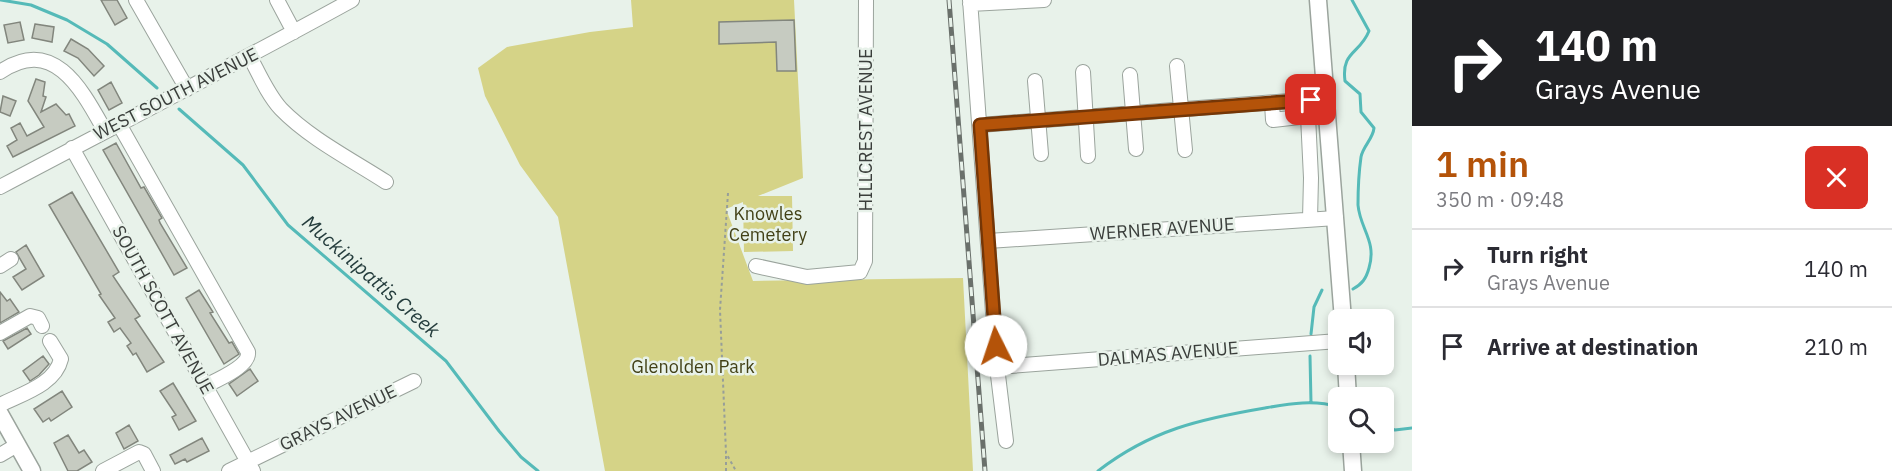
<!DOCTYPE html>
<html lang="en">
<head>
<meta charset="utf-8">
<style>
  :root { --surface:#fff; --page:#f7f7f7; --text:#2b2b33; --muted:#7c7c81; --line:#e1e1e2; --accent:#b45309 }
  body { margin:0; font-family:"IBM Plex Sans",sans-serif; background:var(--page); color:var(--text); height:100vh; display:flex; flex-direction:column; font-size:22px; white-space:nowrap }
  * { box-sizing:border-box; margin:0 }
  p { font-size:20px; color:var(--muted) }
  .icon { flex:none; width:33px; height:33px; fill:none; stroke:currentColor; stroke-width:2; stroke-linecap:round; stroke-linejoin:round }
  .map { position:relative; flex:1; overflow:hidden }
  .sheet { display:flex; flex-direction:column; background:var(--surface); width:480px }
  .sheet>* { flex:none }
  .guide { background:#202124; color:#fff; overflow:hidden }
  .tools { position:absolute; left:1328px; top:309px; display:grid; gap:12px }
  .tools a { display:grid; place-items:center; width:66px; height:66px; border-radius:9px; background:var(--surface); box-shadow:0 3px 9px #0003; font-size:30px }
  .pin { position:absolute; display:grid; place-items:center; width:51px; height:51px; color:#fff; margin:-26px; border-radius:12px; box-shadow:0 3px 9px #0006 }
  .me { position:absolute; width:66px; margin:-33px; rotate:356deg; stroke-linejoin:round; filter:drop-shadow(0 0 4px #0008) }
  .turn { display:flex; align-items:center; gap:21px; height:126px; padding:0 24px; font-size:27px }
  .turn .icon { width:78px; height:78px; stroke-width:2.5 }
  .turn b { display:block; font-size:42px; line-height:51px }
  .round { display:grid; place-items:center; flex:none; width:63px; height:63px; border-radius:9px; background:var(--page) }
  .overview { display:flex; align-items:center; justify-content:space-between; height:102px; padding:0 24px }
  h1 { font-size:36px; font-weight:600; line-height:45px; color:var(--accent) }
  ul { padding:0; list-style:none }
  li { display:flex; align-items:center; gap:18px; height:78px; padding:0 24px; border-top:2px solid var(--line) }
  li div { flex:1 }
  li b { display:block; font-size:22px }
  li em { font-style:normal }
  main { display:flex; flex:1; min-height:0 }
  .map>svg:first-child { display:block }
  .green { fill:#d5d387 }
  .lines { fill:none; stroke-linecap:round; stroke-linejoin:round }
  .stream { stroke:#55bab8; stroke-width:3 }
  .building { fill:#c6cbc1; stroke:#82867d; stroke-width:1.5 }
  .minor-casing { stroke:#9ba49d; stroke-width:16 }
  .major-casing { stroke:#9ba49d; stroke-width:19 }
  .path { stroke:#979e99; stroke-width:2; stroke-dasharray:3 3; stroke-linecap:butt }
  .minor { stroke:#fff; stroke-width:14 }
  .major { stroke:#fff; stroke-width:16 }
  .rail-casing { stroke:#6a706b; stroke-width:5 }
  .rail { stroke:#e8f2ea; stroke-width:3; stroke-dasharray:9; stroke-linecap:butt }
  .route-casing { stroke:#753606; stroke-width:15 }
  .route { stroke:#b45309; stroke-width:10 }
  .labels { text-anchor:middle; stroke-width:5; stroke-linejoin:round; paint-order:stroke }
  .street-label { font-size:18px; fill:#3a3e3b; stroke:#e8f2ea }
  .park-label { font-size:18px; fill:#424117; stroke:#e8f2ea }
  .water-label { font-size:20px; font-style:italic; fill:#253d3d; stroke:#e8f2ea }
</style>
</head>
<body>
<main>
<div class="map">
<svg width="1412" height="471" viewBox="0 0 1412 471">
  <rect width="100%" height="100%" fill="#e8f2ea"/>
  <path class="green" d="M631,0H794L803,178L758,196H792L793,251L744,252L743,202L726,209L753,281L963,278L973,471H605L558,217L520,165L485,96L478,68L507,47L590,32L633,27Z"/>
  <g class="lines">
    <path class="stream" d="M1,0L31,5L67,20L107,44L157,88
      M1352,0L1369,31C1360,54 1341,51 1345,81L1360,94L1361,112L1374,128C1373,139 1363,146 1361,157C1359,171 1358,190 1358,205C1360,229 1377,241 1369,268C1366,279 1362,284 1353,289
      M179,109L243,165L288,225L446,361L499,431L521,457L538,471
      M1311,334L1314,307L1322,290
      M1310,356L1311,403
      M1383,426L1395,430L1412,428
      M1098,471C1151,430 1200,419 1265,408C1288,404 1314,399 1338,407"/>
  </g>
  <path class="building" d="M101,0H117L127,18L115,25Z
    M794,20L796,71H777L776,42L719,44V22Z
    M20,22L24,40L8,43L4,25Z
    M35,24L54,27L52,42L32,38Z
    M71,39L88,49L104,66L94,76L78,58L64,51Z
    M36,79L45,82L43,96L46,97L41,112L56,104L66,115L69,114L75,126L13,157L7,146L17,140L11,128L20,123L27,136L44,127L28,101Z
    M111,82L122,103L109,110L98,90Z
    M3,96L16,101L10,116L0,112Z
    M116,143L141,188L144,187L162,218L159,220L160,223L187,268L174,275L103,150Z
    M72,192L119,272L113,276L140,316L135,319L164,362L147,372L136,353L133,355L127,346L131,343L120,328L114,332L108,322L115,318L99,295L101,294L49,205Z
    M26,245L44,276L22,290L13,277L26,269L16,252Z
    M199,290L213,312L210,313L229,343L232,342L239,354L224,364L186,298Z
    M0,292L7,301L10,299L19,312L0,323Z
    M27,328L31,334L8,349L3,341Z
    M43,356L49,364L39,375L30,381L23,371Z
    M250,369L258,381L237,396L229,384Z
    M173,383L196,421L179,430L172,417L176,415L160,391Z
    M62,391L72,407L51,421L49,418L43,422L34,409Z
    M129,425L138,441L124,449L116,433Z
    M68,435L79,453L84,450L92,462L77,471H68L54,443Z
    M202,438L209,451L187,462L185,459L175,464L170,455Z"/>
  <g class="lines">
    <g class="minor-casing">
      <path id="minor" d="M136,0L187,89
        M277,0L294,32
        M970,0L997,367L1006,441
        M970,4L1044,0
        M250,57C259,74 268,95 281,109C309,138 352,160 386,182
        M1177,66L1185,150
        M0,72C54,35 82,90 105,131
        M1083,72L1088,156
        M1130,75L1136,149
        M1035,81L1041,154
        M1272,103L1273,120L1308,116L1311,178L1310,219
        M119,124L248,352C250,366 217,380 205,386
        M980,125L1327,98
        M72,148L253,471
        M0,187C117,125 236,64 352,0
        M988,241L1336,218
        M0,266L11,259
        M756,266L807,277L860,272L865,261L866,0
        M0,333L30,316L38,318L42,326
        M997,367L1338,341
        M0,405C21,394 55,385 61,359L50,341
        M0,455L17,445
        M103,471L139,452L144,454L153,471
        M229,471L414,381"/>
    </g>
    <g class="major-casing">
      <path id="major" d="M1318,0L1343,320
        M1346,364L1348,398
        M0,414L32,471
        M1351,442L1353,471"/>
    </g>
    <path class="path" d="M728,193L720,310L726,453L736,471
      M726,471V456"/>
    <use href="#minor" class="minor"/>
    <use href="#major" class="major"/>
    <g class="rail-casing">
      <path id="rail" d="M949,0L985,471"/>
    </g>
    <use href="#rail" class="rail"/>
  </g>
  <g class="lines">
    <g class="route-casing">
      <path id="route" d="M996,346L980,125L1311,100"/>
    </g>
    <use href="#route" class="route"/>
  </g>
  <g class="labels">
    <g class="street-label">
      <text transform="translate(176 94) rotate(-27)" y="6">WEST SOUTH AVENUE</text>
      <text transform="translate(866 130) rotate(-90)" y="6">HILLCREST AVENUE</text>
      <text transform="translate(1162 229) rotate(-4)" y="6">WERNER AVENUE</text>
      <text transform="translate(163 310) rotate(61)" y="6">SOUTH SCOTT AVENUE</text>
      <text transform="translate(1168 354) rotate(-5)" y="6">DALMAS AVENUE</text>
      <text transform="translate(338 418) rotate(-26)" y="6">GRAYS AVENUE</text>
    </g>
    <g class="park-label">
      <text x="768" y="220">Knowles<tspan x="768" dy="21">Cemetery</tspan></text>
      <text x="693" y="373">Glenolden Park</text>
    </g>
    <g class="water-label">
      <text transform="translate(371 276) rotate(41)" y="7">Muckinipattis Creek</text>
    </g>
  </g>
</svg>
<div class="tools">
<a><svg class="icon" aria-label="sound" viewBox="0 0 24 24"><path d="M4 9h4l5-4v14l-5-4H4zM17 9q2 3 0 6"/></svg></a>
<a><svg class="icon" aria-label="search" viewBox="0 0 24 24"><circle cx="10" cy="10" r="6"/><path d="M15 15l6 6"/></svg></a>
</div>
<div class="pin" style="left:1311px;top:100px;background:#d93025"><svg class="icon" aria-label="arrive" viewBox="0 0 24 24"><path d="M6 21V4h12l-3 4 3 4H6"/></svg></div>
<svg class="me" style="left:996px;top:346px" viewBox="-20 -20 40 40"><circle r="19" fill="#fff"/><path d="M0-13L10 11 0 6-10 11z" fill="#b45309"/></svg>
</div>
<section class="sheet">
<div class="guide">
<div class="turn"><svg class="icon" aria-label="right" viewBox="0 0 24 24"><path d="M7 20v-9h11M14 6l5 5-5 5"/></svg><div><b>140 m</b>Grays Avenue</div></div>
</div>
<div class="overview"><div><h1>1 min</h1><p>350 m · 09:48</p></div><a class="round" style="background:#d93025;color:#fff"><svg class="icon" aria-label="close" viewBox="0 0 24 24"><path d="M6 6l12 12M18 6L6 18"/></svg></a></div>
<ul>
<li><svg class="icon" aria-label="right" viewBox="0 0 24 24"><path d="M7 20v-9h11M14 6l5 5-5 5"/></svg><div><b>Turn right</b><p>Grays Avenue</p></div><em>140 m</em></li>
<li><svg class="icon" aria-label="arrive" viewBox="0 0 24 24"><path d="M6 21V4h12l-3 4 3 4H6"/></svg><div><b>Arrive at destination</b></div><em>210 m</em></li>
</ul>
</section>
</main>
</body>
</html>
